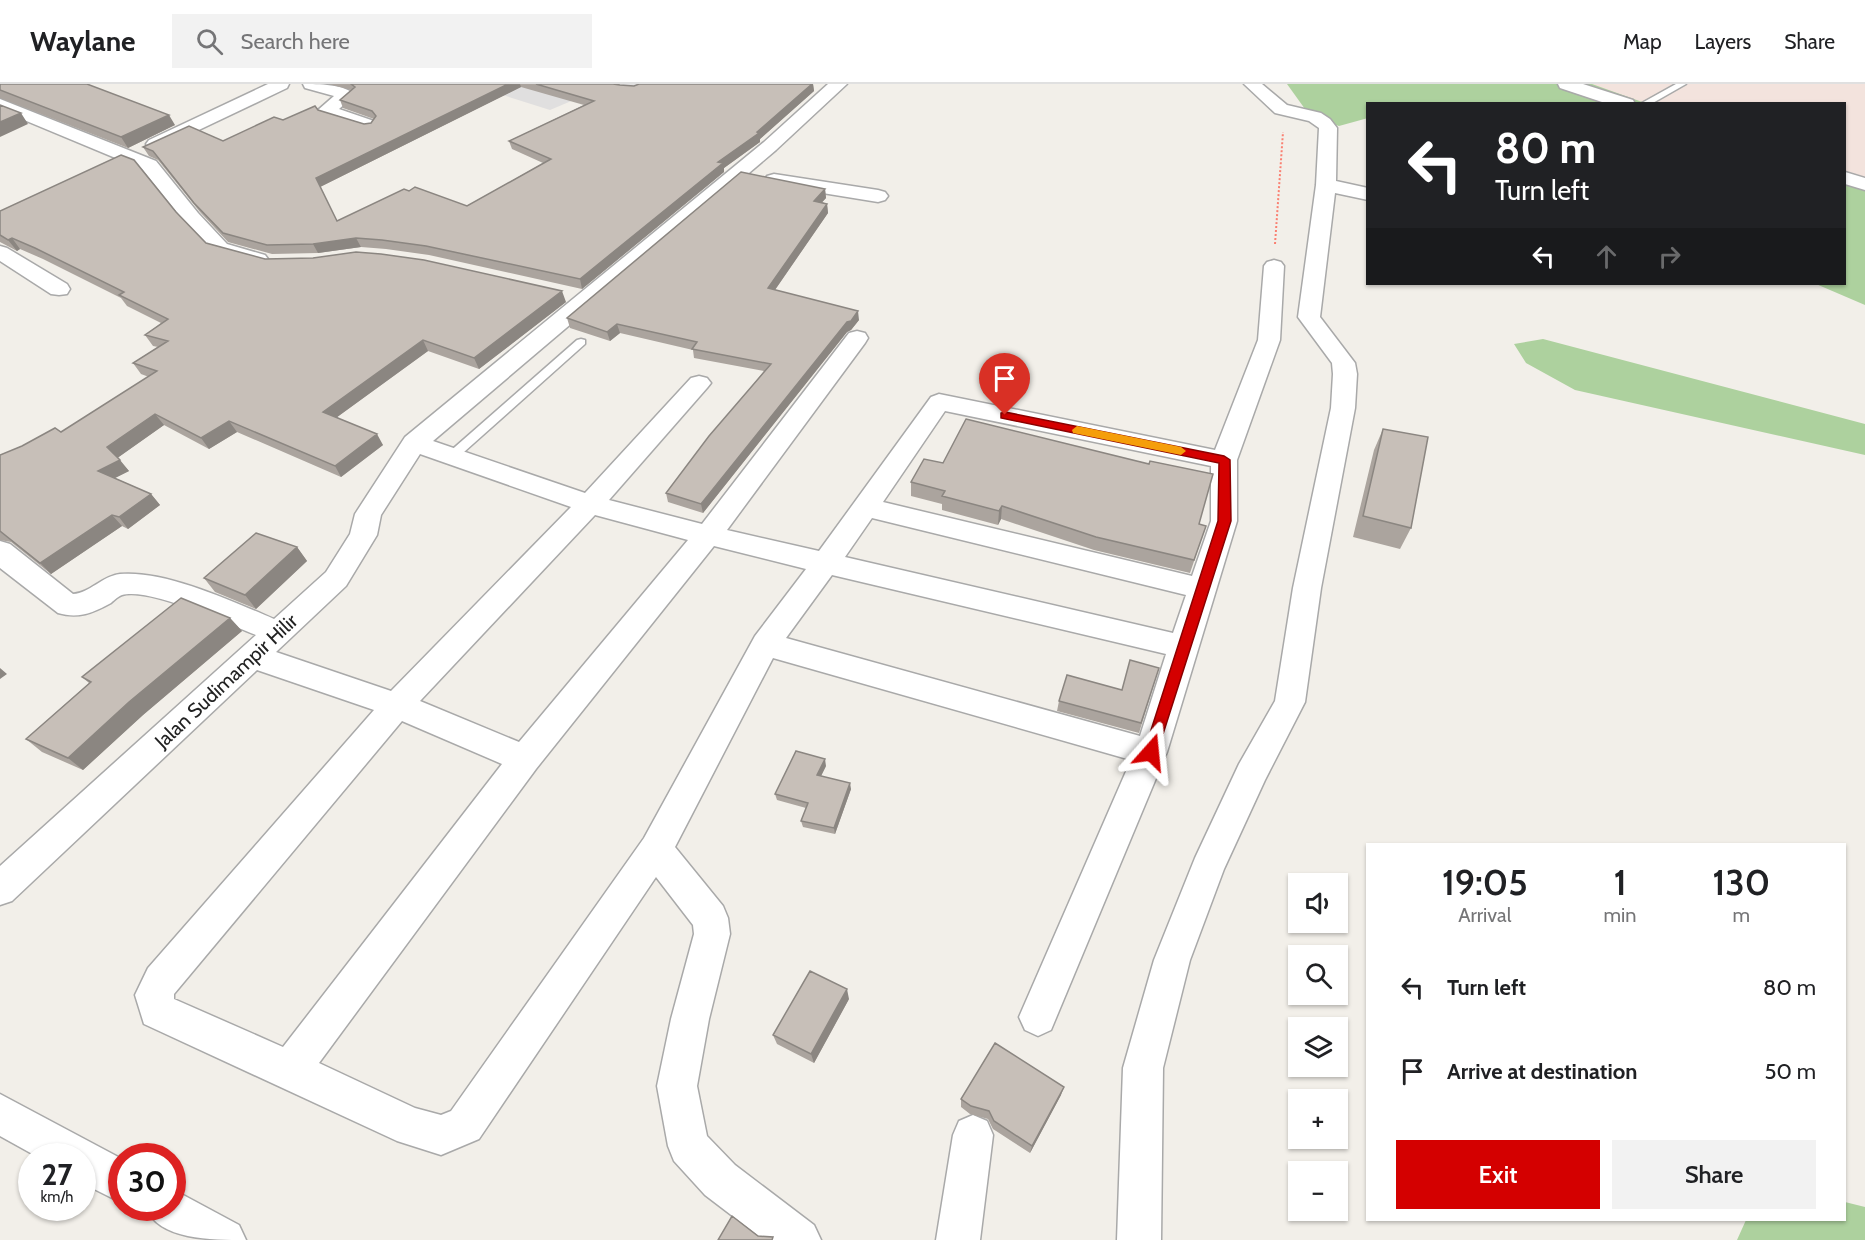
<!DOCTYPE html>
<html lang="en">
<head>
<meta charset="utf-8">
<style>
  :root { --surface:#fff; --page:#f2f2f2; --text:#202124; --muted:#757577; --line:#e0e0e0; --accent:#d40000 }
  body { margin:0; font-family:Cabin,sans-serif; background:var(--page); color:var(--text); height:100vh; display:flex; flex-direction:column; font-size:22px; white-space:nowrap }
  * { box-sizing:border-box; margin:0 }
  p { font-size:20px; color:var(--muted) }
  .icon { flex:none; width:33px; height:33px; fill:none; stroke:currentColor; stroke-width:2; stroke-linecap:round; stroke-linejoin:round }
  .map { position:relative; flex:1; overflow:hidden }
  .side { position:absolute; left:1366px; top:759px; width:480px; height:378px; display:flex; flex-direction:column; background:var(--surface); border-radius:0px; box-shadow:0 2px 4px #0004 }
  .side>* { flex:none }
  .hud { position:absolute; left:1366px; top:18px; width:480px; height:183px; border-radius:0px; box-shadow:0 2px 4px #0004; background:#202124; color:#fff; overflow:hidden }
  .tools { position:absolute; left:1288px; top:789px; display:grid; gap:12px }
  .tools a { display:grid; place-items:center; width:60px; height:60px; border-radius:0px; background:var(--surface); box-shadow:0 2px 4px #0004; font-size:30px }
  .speed { position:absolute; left:18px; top:1059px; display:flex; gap:12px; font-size:30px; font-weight:700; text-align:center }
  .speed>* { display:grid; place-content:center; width:78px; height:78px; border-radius:50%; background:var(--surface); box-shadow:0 2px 4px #0004; line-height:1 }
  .speed small { font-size:15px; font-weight:400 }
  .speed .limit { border:9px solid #d22; background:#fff; color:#111 }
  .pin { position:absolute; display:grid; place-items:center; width:51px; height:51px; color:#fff; margin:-62px -26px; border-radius:50% 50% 50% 0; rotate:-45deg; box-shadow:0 0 6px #0007 }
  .pin .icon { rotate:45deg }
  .me { position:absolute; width:66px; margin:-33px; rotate:18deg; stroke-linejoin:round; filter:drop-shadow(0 0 4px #0008) }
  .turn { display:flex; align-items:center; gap:21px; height:126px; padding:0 30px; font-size:27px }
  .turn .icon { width:78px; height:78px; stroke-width:2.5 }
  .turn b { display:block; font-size:42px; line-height:51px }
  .lanes { display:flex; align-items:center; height:57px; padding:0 30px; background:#0003; justify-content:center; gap:30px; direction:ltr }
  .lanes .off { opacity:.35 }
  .eta { display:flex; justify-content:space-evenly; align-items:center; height:102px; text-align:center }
  .eta b { font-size:36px; font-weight:600; line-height:42px }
  .button { display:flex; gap:12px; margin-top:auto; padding:12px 30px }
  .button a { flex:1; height:69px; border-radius:0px; background:var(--accent); color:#fff; font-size:24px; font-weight:600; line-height:69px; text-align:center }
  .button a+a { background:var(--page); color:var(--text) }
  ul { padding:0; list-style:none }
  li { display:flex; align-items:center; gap:18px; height:84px; padding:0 30px }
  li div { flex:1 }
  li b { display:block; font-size:22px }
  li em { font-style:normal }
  header { display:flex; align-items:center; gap:36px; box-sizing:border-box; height:84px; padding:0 30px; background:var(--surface); border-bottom:2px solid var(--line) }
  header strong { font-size:28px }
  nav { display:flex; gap:33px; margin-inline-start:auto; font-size:21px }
  .search { width:420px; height:54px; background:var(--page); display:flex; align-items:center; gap:15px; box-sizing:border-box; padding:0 21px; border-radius:0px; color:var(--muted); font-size:22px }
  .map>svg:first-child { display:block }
  .residential { fill:#e0dfdf }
  .military { fill:#f3e3dd }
  .forest { fill:#add19e }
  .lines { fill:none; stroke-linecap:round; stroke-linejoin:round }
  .service-casing { stroke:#a9a9a9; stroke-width:3 }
  .minor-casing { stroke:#a9a9a9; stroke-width:3 }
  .path { stroke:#fa8072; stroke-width:2; stroke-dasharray:2 2; stroke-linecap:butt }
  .service { fill:#fff; fill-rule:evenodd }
  .minor { fill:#fff; fill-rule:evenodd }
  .wall { fill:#aba49e; fill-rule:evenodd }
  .shaded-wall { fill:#8b8681 }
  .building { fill:#c7bfb8; stroke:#8b8681; stroke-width:1.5 }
  .route { fill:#d40000; stroke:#8a0000; stroke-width:1.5 }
  .slow { fill:#f59e0b }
  .labels { text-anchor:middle; stroke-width:4.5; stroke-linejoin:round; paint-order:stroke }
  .street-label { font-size:20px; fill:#222; stroke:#fff }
</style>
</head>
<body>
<header>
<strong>Waylane</strong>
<div class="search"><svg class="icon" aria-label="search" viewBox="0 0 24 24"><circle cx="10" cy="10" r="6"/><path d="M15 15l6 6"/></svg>Search here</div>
<nav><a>Map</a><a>Layers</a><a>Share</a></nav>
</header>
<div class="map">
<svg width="1865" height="1156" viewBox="0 0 1865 1156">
  <rect width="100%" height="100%" fill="#f2efe9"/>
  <path class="residential" d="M468,0H652L595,7L550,26Z"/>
  <path class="military" d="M1444,0H1865V153L1845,146V20L1497,19Z"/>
  <path class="forest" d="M1287,0H1592L1645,19L1368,20V34L1339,42L1310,32Z
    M1845,94L1865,102V221L1816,200H1845Z
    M1543,255L1865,340V371L1575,306L1526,279L1514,260Z
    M1845,1118L1865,1123V1156H1737L1746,1136H1845Z"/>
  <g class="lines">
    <g class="service-casing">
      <path id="service" d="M1676,0H1686L1651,20H1640Z
        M581,255L585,256V260L455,376H447L445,373L447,370L577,256Z"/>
    </g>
    <g class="minor-casing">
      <path id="minor" d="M268,0H289L287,4L161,64H149L146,60L149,56Z
        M303,0C318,0 345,0 355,11L339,25L374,37L377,41L374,45L368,46L323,32L318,26L334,12L305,4Z
        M828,0H847L776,66L433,357L585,409L691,294L699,292L707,294L711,299L707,304L609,416L702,440L849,249L857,247L865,249L868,254L865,259L727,446L819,467L931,313L939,310L1215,366L1258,256L1264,182L1267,178L1274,176L1281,178L1284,182L1280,256L1237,376V437L1167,668L1051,946L1038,952L1025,946L1019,933L1131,676L773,574L675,763L723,822L728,834L730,850L709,935L697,1002L707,1052L735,1081L814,1141L821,1156H764L705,1111L674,1077L668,1062L657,1002L671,935L694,850L693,841L656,793L479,1055L441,1071L397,1057L144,940L135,911L148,884L374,626L257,586L12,817L0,821V782L256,551C229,540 149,503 122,511C119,512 114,516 111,519C93,529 78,535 58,529L0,484V457L10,460L73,510C90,509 102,492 120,490C165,486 232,517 274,535L326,488L350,450L355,430L405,353L764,58ZM945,327L1211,382V437L1192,492L883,418ZM420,370L571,423L391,607L276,568L346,502L377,451L381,431ZM595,431L688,456L519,658L420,617ZM872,434L1186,511L1173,549L845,473ZM714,462L806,485L755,552L644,754L451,1027L441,1031L415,1024L319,979L536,685ZM832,491L1166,570L1140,652L786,554ZM402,637L502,680L283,963L174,915V910Z
        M1244,0H1262L1287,21L1321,29L1330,35L1337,44L1336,97L1368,104V116L1335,109L1320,233L1355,279L1357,290L1355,324L1321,504L1305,618L1265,696L1224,785L1190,876L1163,984L1161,1156H1117L1123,984L1154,876L1195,774L1239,680L1275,617L1293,504L1331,324L1333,290L1332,279L1298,233L1316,101L1319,44L1309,37L1275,29Z
        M1558,0H1583L1633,16L1635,20H1608L1560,4Z
        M0,15L156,77L198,129L227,160L265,171L268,175L265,179L258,181L213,168L184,137L142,85L0,26Z
        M1845,88L1865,94V106L1845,100Z
        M774,90L878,106L885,108L888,112L885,116L878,118L767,100L765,96L767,92Z
        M0,162L7,164L67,200L70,205L67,210L59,211L51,210L0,177Z
        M0,1010L122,1075V1119L82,1099V1072H36L0,1052Z
        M973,1031L987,1037L993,1051L980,1156H936L953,1051L959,1037Z
        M172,1105L239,1141L246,1156C211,1156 159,1156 146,1124H172Z"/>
    </g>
    <path class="path" d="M1275,160L1283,48"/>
    <use href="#service" class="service"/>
    <use href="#minor" class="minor"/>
  </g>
  <path class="wall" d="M0,0L175,41L128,64L0,14Z
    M329,0H613L620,1L634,2L639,0H813L814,7L760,55V58L724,84V88L582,205L429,171L386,165L361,163L318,169L272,170L228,158L200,128L158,76L149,72L143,63L223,57L283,36L318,26L364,40L371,39L374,35L343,24L340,16L351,6ZM521,3L584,21L509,57L512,65L543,79L467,122L337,137L320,103Z
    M825,105L826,114L822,118L827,120L828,129L775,206L859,236L851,246L847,248L703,429L668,418L666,409L764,287L694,274L693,266L620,249L610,257L570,244L567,234Z
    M0,127L176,128L206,159L265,175L566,218L479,285L428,267L337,333L383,361L341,393L237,348L209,365L164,341L117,374L129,387L115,394L151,410L160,421L128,445L122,442L51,490L11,458L0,456V371L61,348L149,293L141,290L133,279L158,263L153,262L145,251L161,239L127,222L121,214L43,175L20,165L17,167L0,158Z
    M1383,345L1411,444L1400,465L1353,453L1374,366Z
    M943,379L1206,442L1190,489L1094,466L1001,435L998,441L942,426V420L911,412V398Z
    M297,463L307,477L256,525L215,508L204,494Z
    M230,534L242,547L143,631L83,686L42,668L26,655L89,599L82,593Z
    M1159,584L1139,649L1057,627L1059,617L1122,606Z
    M826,682L821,692L851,705L835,750L803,743L801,737L806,724L777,716L775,710Z
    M849,915L814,979L777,960L773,951Z
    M1061,1011L1030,1069L993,1045L988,1035L970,1030L961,1023V1015Z"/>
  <path class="shaded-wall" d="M508,0H520L521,3L320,103L316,94Z
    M812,0H813L814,7L760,55V58L724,84V88L582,205L580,195L718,78L757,48Z
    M21,29L28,40L0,53V38Z
    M169,31L175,41L128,64L121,53Z
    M825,105L826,114L815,126L814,117Z
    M827,120L828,129L770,213L768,204Z
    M12,154L20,165L17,167L8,156Z
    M356,154L361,163L318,169L313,160Z
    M562,207L566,218L479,285L474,274Z
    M858,227L859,236L851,246L847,248L703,429L701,420L847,238Z
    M617,240L620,249L610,257L607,248Z
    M423,256L428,267L329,339L323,328Z
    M155,330L164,341L116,375L107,363Z
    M229,337L237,348L209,365L201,354Z
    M377,350L383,361L341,393L335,382Z
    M120,376L129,387L107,398L98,387Z
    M151,410L160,421L128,445L119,433Z
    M1002,422L1001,435L998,441L999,427Z
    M112,431L122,442L51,490L40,479Z
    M297,463L307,477L256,525L245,511Z
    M230,534L242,547L143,631L83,686L68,674L129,618Z
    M0,584L7,590L0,595Z
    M825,675L826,682L818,698L817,691Z
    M850,699L851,705L835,750L834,744Z
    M847,905L849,915L814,979L811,970Z
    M1064,1003L1061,1011L1030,1069L1032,1062Z"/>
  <path class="building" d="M0,0H87L169,31L121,53L0,6Z
    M351,0H508L316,94L337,137L404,105L409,107L415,103L467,122L551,75L509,57L594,17L536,0H613L620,1L634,2L639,0H812L757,48L759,49L718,78L723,79L580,195L426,162L382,156L356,154L313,160L267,161L223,149L194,119L153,67L143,63L189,42L223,57L274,33L283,36L315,22L318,26L364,40L371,39L376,32L372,27L340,16L355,3Z
    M0,21L21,29L0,38Z
    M121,71L134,76L176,128L206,159L265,175L313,174L356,168L381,170L424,176L562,207L474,274L423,256L323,328L377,350L335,382L229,337L201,354L155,330L107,363L120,376L98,387L151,410L119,433L112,431L40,479L0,447V371L22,362L55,344L61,348L157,287L133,279L168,257L145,251L168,235L119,211L124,208L35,164L12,154L8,156L0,151V127Z
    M741,88L825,105L814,117L827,120L768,204L858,227L851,237L847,238L701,420L666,409L709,352L771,280L692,265L697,258L617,240L607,248L567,234Z
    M966,335L1149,380L1150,377L1213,390L1199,440L1206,442L1194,476L1096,453L1002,422L999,427L942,412L945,407L911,398L924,375L943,379Z
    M1383,345L1428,353L1411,444L1363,432Z
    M256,449L297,463L245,511L204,494Z
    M181,514L230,534L129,618L68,674L26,655L91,598L82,593Z
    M1130,576L1159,584L1141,639L1059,617L1067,591L1122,606Z
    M796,667L825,675L817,691L850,699L834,744L801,737L808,719L775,710Z
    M810,887L847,905L811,970L773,951Z
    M995,959L1064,1003L1032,1062L994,1037L989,1027L971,1022L961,1015Z
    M732,1132L758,1152L773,1153L772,1156H718Z"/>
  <path class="route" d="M1005,328L1224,372L1230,376L1231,437L1156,672H1146L1144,668L1218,437L1219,379L1001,334V329Z"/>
  <path class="slow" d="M1077,342L1181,363L1186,367L1181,371L1073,349L1072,346Z"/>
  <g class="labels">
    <g class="street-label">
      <text transform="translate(226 597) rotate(-43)" y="7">Jalan Sudimampir Hilir</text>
    </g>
  </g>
</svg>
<div class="tools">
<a><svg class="icon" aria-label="sound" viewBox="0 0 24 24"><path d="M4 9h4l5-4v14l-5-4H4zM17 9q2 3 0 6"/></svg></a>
<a><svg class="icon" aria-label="search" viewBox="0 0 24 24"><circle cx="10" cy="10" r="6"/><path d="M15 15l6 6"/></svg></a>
<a><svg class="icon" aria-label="layers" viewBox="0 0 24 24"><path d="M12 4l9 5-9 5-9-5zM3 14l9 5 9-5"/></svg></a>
<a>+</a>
<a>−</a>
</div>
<div class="speed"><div>27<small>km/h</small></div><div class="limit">30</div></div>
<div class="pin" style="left:1005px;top:331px;background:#d93025"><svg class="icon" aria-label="arrive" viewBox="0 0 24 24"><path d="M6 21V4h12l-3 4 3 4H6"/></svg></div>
<svg class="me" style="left:1151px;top:668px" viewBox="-20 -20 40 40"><path d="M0-17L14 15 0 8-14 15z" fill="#d40000" stroke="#fff" stroke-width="4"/></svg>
<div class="hud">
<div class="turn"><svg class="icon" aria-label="left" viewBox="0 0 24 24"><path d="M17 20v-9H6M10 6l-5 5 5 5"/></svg><div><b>80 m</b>Turn left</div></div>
<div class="lanes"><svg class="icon" aria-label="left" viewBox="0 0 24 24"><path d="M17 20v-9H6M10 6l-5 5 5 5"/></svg><svg class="icon off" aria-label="ahead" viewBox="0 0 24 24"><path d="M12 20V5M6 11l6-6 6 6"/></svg><svg class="icon off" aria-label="right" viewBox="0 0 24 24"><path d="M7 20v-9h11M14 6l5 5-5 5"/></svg></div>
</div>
<section class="side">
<div class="eta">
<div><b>19:05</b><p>Arrival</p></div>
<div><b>1</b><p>min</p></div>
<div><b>130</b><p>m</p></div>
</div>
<ul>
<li><svg class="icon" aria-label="left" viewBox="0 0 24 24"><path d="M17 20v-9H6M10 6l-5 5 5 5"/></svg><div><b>Turn left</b></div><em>80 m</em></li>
<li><svg class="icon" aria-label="arrive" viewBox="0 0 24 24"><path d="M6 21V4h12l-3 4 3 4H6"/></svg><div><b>Arrive at destination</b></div><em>50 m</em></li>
</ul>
<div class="button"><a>Exit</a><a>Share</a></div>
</section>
</div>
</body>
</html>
